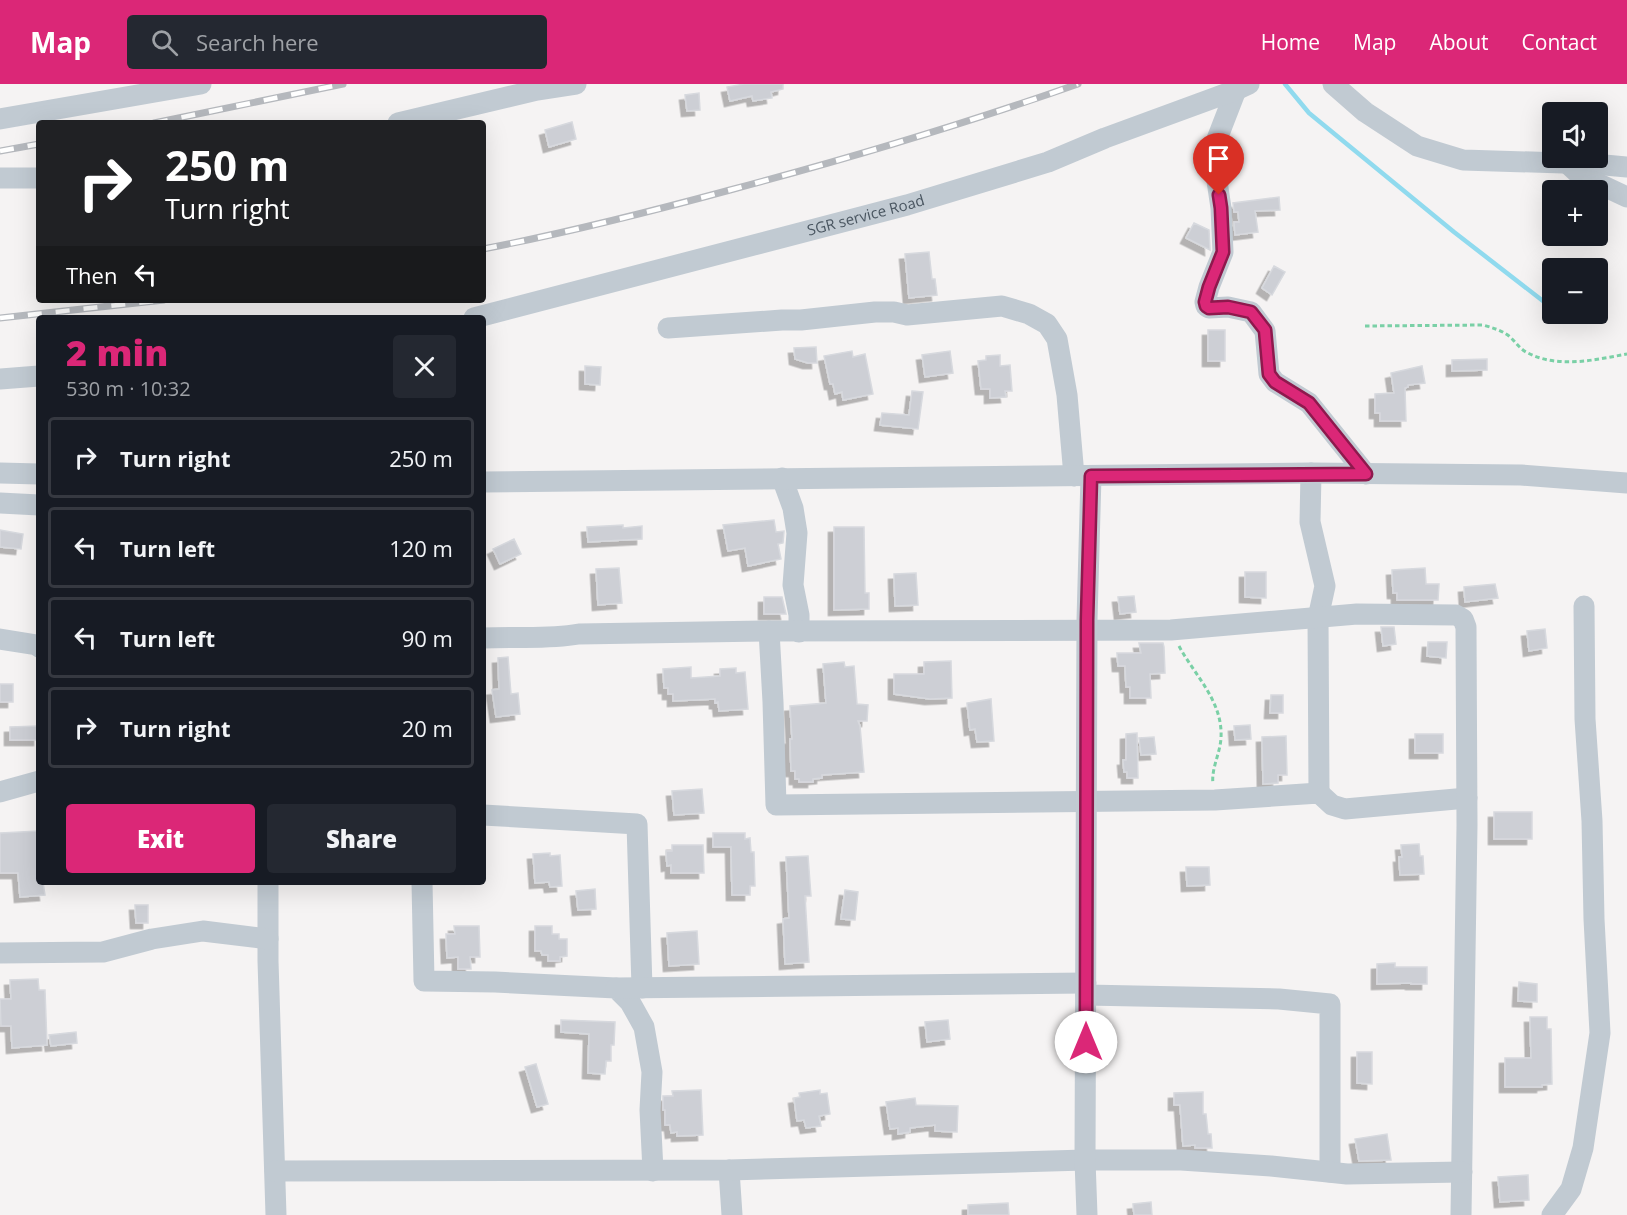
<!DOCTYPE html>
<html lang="en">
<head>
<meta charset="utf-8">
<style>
  :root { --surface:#171b24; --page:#242831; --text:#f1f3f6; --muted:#9ea1a6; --line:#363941; --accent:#db2777 }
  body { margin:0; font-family:"Open Sans",sans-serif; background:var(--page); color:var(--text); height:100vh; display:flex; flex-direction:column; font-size:22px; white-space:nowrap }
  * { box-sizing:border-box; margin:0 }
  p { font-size:20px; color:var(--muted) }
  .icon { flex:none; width:33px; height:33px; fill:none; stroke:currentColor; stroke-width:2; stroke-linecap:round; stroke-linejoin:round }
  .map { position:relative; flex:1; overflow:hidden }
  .sheet { position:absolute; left:36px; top:231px; width:450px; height:570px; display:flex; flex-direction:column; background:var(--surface); border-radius:6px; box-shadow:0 6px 24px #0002 }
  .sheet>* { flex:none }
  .guide { position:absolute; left:36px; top:36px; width:450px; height:183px; border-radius:6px; box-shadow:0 6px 24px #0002; background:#202124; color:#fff; overflow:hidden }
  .controls { position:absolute; left:1542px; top:18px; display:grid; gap:12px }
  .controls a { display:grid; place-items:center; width:66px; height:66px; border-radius:6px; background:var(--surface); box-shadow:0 6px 24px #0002; font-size:30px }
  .pin { position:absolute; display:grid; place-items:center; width:51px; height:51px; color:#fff; margin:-62px -26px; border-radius:50% 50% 50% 0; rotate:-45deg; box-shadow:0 0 6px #0007 }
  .pin .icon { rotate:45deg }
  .me { position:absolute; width:66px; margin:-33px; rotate:0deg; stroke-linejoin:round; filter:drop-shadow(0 0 4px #0008) }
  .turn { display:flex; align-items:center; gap:21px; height:126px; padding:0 30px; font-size:27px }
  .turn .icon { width:78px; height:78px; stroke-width:2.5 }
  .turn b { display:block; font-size:42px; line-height:51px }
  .then { display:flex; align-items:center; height:57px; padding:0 30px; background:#0003; gap:12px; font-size:22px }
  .round { display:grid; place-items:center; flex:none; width:63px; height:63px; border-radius:6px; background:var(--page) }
  .head { display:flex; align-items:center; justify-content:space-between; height:102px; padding:0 30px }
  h1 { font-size:36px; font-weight:800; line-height:45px; color:var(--accent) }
  .primary-button { display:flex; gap:12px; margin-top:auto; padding:12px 30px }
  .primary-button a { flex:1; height:69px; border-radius:6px; background:var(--accent); color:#fff; font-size:24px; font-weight:800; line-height:69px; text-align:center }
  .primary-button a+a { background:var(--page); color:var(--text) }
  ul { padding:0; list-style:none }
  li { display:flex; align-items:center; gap:18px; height:81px; margin:0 12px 9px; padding:0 18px; border:3px solid var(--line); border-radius:6px }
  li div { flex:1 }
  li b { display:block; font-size:22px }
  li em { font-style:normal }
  header { display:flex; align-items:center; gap:36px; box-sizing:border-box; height:84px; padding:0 30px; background:var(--accent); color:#fff }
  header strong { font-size:28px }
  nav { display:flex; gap:33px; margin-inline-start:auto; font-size:21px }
  .search { width:420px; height:54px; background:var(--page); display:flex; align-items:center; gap:15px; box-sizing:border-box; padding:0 21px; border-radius:6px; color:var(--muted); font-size:22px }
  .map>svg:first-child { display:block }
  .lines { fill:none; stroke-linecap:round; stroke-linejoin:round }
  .stream { stroke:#90daee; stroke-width:4.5 }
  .building { fill:#cdcfd5; stroke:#d7d9de; stroke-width:1.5; filter:url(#shadow) }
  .path { stroke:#7ad0a6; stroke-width:3; stroke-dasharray:4.5 3; stroke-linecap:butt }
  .minor { stroke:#c1cad2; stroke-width:21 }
  .rail-casing { stroke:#b5b8bd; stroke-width:7 }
  .rail { stroke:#fff; stroke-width:4.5; stroke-dasharray:14; stroke-linecap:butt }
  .route-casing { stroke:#8e194d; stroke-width:15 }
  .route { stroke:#db2777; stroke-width:10 }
  .labels { text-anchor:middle; stroke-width:4.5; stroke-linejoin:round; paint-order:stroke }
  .street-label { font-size:15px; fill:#4a5661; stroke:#fff }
</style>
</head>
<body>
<header>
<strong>Map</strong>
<div class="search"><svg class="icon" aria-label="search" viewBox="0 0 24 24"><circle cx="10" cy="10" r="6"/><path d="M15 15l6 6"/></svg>Search here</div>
<nav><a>Home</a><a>Map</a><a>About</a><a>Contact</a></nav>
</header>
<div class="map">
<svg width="1627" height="1131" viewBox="0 0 1627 1131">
  <defs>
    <filter id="shadow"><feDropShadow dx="-5.5" dy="5.5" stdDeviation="0" flood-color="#0004"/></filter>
  </defs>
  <rect width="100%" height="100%" fill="#f5f3f3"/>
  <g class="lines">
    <path class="stream" d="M1285,0L1309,29L1454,148L1543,217"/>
  </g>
  <path class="building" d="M744,0H783V5L771,8L772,14L753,17L752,12L730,17L727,3Z
    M699,9L700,26L687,27L685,11Z
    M572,38L576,55L549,63L545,46Z
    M1279,113L1280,126L1255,127L1258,148L1235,151L1234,138H1239L1238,128H1234L1233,119Z
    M1194,139L1209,146L1210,166L1186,154Z
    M929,168L932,195H935L937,211L909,214L905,170Z
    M1274,182L1285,188L1272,211L1262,204Z
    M1208,246H1225V277H1208Z
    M816,263L817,279H808L795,275L794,264Z
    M852,267L853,273L865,270L873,310L843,316L842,308L835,310L833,300H830L824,272Z
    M950,267L953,289L925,293L922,271Z
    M1000,271V282L1010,281L1012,307H1005L1006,313L990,314V305H981L978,277L986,276V272Z
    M1487,275V286L1452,287V276Z
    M585,282L601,283L600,301L585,300Z
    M1422,282L1425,299L1408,301V303L1405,304L1406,337H1380V329H1375V310L1394,309L1391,289Z
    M912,307L923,308L918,345L880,341L882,329L909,331Z
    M774,436L776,448L784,447L783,459L778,460L781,475L748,482L745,464L728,467L723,441Z
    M623,441V444L642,442V455L588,458L587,443Z
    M834,443H864L865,509H869V525L834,526Z
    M0,446L23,450L21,465L0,463Z
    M514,455L521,470L500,480L493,465Z
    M619,484L622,519L598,521L596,485Z
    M1425,484L1426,500H1439L1438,516H1397V509H1393L1392,486Z
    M1245,488H1266V514L1245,513Z
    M916,489L918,521L895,522L894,490Z
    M1495,500L1498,514L1465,518L1464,503Z
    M1134,512L1136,528L1120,530L1118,513Z
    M764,513H782L786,530H764Z
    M1381,543H1394L1396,560L1383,562Z
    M1545,545L1547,564L1529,567L1527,547Z
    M1428,558H1447L1446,574L1427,572Z
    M1139,559H1163L1164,563L1165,589L1150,590L1151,614H1130V603H1126L1125,582H1118L1117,569H1141Z
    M508,573L511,610L518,609L520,630L496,633L492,606L499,605L498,574Z
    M951,577L952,614L930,615L894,610V590H924V578Z
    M844,578L845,583L854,582L857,620L868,621L867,637H858L860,642L864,688L822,691V694L813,695V698H799V695H795V687H791L790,655H792L790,622L826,619L823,580Z
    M691,583V594L720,592V585L736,584V589L745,588L748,625L719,627L718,618L715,619V615L673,617V610H668V604H664L663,585Z
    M0,600H13V618H0Z
    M1271,611H1283V629H1270Z
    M991,615L994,657L977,658L975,645L970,646L967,619Z
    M1250,641L1251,655L1235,656L1234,642Z
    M39,642V656H10V643Z
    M1137,649L1138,694H1127V688H1124L1123,676H1126V650Z
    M1415,650H1443V669H1415Z
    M1286,652L1287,691H1278V699L1263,700L1262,653Z
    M1154,653L1156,670L1141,671L1139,654Z
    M702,705L704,729L674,731L672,707Z
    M1494,728H1532V755H1494Z
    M39,747V798H43L45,811L20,813L18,789H0V749Z
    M713,749H745V755L750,754L751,768H754L755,802H750V811H732L731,763H713Z
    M1419,760L1420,772H1423L1424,790L1400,791L1399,773H1402L1401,761Z
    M672,761H703L704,789H671V781L667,782L666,767H672Z
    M550,769V772L560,771L562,802L550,803L549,798L535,799L533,770Z
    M808,772L811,812H805L809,878L785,880L783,835L789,834L786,773Z
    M1186,783H1209L1210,801L1187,802Z
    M595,805L596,825L578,826L576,807Z
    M845,806L858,808L855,836L841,835Z
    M135,821H148V839H136Z
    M454,842H479L480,873H470L471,885H458V873L447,874L446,850H455Z
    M535,842H552V850H559V855H567V872L560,873V877H548V871H542L541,867H535Z
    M697,847L699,880L669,882L667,849Z
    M1395,879V883H1427V900H1411V899L1377,900V880Z
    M38,895L39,906H45L47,961L12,964L11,942H1L0,915H11L10,896Z
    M1519,898L1537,900V918L1518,917Z
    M1530,933H1547V945H1551L1552,1000L1542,1001V1003H1505V974H1531Z
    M561,936L615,938L614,961H611V977H606L605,990L588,989L589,950L561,948Z
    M948,936L950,955L927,958L925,938Z
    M76,948L77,959L51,962L49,951Z
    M1357,968H1372V1000L1357,999Z
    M536,980L548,1020L537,1023L525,983Z
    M701,1006L703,1051L677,1052V1048L671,1049L670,1041H665V1026H663V1012H673L672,1007Z
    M820,1006V1010L827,1009L830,1030L819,1032L821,1042L806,1044L804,1036L797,1037L794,1014L800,1013L799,1009Z
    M1203,1008V1030H1206L1208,1050H1211L1212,1064H1195V1061L1183,1062L1180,1021H1174V1009Z
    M915,1014L916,1021L958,1022L957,1048L935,1047V1041L910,1044V1048L898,1050V1044L890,1045L886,1018Z
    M1387,1050L1391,1076L1359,1077L1355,1055Z
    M1528,1091L1529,1116L1500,1118L1498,1093Z
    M1151,1118L1152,1131H1134L1133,1120Z
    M1008,1119L1009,1131H968V1121Z"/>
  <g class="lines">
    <path class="path" d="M1365,242L1483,241C1493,244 1501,246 1509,252C1515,257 1519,264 1526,268C1557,285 1594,276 1627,270
      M1179,562C1195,592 1223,617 1221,654C1220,670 1211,685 1213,700"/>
    <g class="minor">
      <path d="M1333,0L1365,28L1417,62L1463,76L1594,80L1627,83"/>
      <path d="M1236,6L1217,55V97L1221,124L1223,168L1209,203L1205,218L1206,222L1209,224L1228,223L1251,228L1265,247L1269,290L1275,298L1309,319L1366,390"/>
      <path d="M0,35L201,0"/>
      <path d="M398,39L537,6L576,0"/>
      <path d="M1568,80L1580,91L1627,113"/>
      <path d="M0,94H39"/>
      <path id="s1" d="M474,234L907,121L1048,78L1105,54L1236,6L1249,0"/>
      <path d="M668,244L782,236H801L875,228H894L907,231L1002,222L1029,230L1047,240L1057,255L1067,311L1074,392"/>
      <path d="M0,295L39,292"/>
      <path d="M0,389L39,390"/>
      <path d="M1311,389L1310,438L1325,502L1318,534L1319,709"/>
      <path d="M782,394L793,424L797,449L793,501L799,531V548"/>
      <path d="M483,398L1311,389L1521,391L1627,399"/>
      <path d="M0,419L39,421"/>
      <path d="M769,547L773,618L776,721L1215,716L1319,709L1332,721L1345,725L1467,714"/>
      <path d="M483,554C516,552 545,556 579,550L769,547L1171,546L1357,530L1456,531L1463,535L1466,543L1467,741L1461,1131"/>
      <path d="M0,555L37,561L39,563"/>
      <path d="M0,708L39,697"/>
      <path d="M483,731L637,740L642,904"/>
      <path d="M268,798V877L276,1131"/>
      <path d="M422,798L424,897L495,898L616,904L630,918L644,943L652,988L650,1026L653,1087"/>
      <path d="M0,869L103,868L152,855L203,847L268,855"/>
      <path d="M616,904L1086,899"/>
      <path d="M1086,911L1279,915L1330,920V1088"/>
      <path d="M729,1086L732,1131"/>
      <path d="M275,1087L729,1086L1085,1076H1181L1271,1082L1347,1090L1462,1088"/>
      <path d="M1087,1131L1085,1076L1087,536L1091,392"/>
      <path d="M1552,1131L1571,1105L1583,1064L1600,949L1594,835L1592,737L1585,635L1584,522"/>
    </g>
    <g class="rail-casing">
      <path id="rail" d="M154,39L343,0
        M0,67L39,60
        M483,165C566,149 649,128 730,106C847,75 964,40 1078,0
        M0,234L164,216"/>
    </g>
    <use href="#rail" class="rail"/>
  </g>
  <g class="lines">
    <g class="route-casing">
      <path id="route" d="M1086,958L1087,536L1091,392L1366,390L1309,319L1275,298L1269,290L1265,246L1251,228L1228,223L1209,224L1206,222L1205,218L1209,203L1223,168L1221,124L1219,111"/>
    </g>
    <use href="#route" class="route"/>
  </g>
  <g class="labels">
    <g class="street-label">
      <text dy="5" stroke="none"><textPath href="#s1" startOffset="405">SGR service Road</textPath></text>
    </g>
  </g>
</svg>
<div class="controls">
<a><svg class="icon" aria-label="sound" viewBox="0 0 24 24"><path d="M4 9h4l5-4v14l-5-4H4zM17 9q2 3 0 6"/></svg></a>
<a>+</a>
<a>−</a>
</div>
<div class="pin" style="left:1219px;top:111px;background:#d93025"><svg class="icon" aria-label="arrive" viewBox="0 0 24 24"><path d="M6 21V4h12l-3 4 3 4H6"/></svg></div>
<svg class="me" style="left:1086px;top:958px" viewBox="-20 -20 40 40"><circle r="19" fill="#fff"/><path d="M0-13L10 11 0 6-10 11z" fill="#db2777"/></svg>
<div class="guide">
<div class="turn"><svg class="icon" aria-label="right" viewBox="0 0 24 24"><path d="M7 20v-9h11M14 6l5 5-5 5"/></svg><div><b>250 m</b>Turn right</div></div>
<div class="then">Then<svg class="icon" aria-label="left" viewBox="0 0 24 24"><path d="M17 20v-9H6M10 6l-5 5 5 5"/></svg></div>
</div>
<section class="sheet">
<div class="head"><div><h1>2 min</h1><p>530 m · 10:32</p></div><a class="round"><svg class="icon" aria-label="close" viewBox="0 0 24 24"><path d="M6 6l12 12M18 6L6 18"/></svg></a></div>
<ul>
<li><svg class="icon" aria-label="right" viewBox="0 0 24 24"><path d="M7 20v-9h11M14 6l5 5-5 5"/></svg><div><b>Turn right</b></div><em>250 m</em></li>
<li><svg class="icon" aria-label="left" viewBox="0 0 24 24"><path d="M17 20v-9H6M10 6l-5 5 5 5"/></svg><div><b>Turn left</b></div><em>120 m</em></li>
<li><svg class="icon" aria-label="left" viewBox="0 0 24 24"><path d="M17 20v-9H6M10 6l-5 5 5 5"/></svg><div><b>Turn left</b></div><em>90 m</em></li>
<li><svg class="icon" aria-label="right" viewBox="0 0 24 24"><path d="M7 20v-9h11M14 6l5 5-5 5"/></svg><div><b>Turn right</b></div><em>20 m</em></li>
</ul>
<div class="primary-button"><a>Exit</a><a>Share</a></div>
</section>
</div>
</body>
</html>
